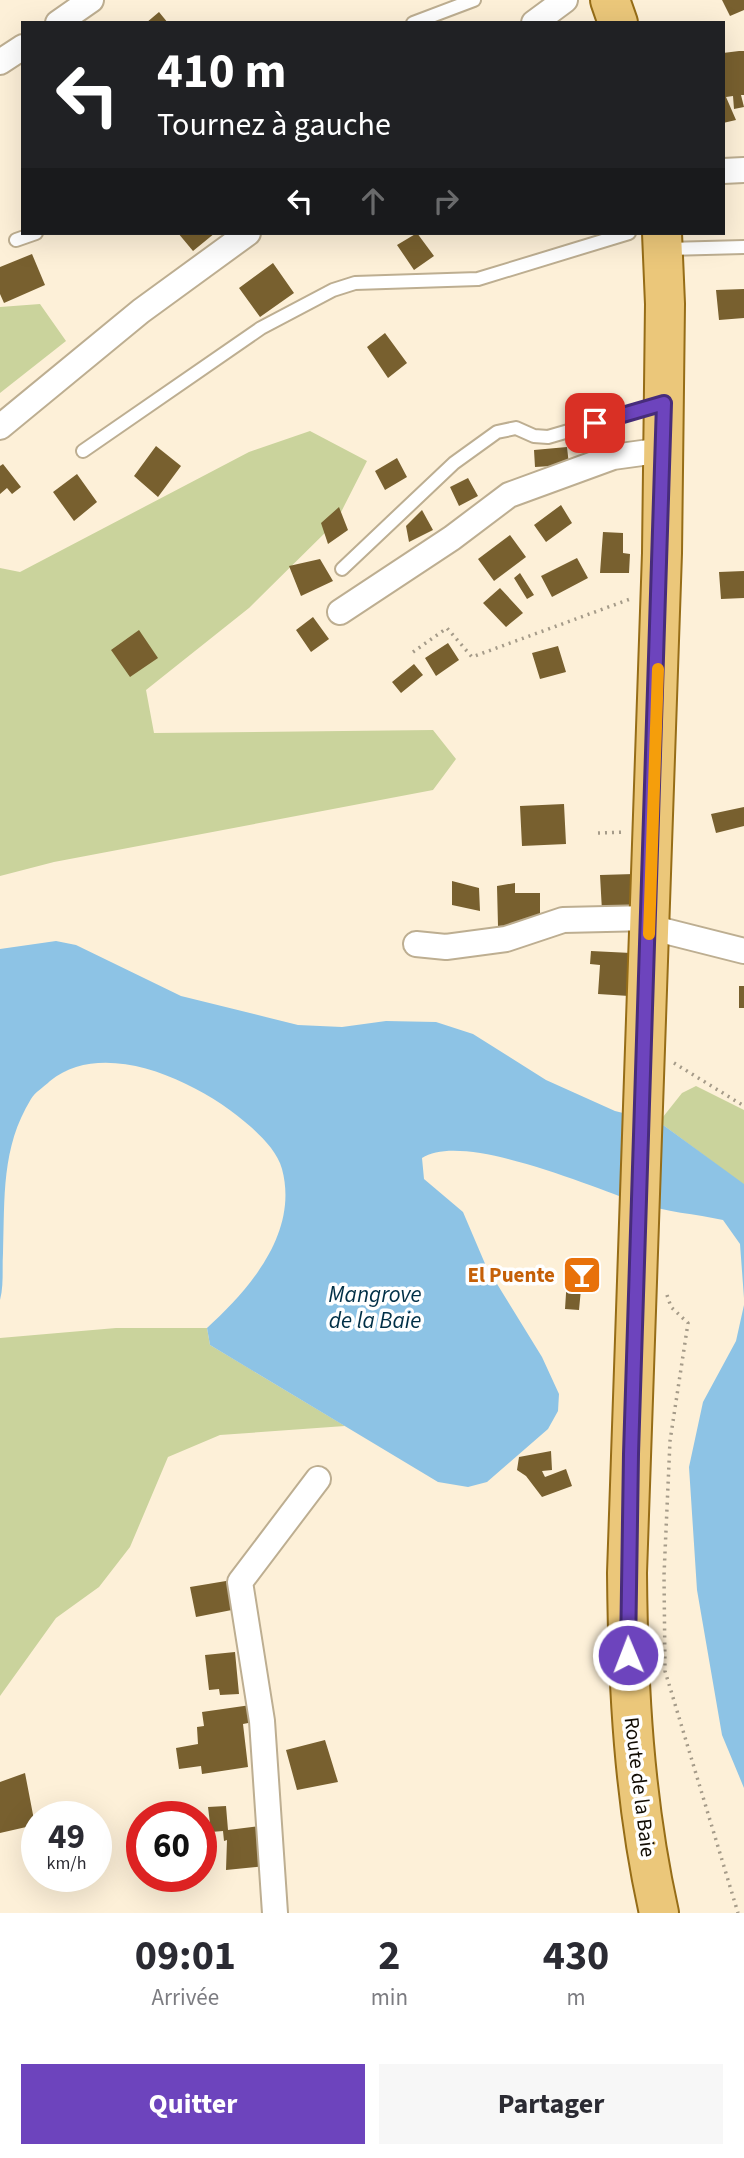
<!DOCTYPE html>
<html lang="fr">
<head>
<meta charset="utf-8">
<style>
  :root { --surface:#fff; --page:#f7f7f7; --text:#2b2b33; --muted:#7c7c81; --accent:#6d44bd }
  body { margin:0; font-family:"Source Sans 3",sans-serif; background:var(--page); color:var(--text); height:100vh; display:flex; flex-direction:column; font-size:26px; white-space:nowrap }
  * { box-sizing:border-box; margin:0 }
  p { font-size:23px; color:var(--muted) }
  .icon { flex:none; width:38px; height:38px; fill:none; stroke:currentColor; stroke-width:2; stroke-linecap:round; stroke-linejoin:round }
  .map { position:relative; height:1913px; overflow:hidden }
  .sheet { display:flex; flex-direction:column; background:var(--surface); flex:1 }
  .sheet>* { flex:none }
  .top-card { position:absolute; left:21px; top:21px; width:704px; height:214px; border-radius:0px; box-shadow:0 7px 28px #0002; background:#202124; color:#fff; overflow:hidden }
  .speed { position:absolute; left:21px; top:1801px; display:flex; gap:14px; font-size:35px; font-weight:700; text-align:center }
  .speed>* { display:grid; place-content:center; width:91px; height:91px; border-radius:50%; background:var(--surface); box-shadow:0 7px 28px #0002; line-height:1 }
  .speed small { font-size:18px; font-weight:400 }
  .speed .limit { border:10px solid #d22; background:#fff; color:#111 }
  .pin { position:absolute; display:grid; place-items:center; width:60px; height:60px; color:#fff; margin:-30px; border-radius:14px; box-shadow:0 4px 10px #0006 }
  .me { position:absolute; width:77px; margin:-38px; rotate:359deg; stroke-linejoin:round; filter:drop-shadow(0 0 5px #0008) }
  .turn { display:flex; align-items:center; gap:24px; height:147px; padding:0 21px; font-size:32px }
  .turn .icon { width:91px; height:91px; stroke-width:2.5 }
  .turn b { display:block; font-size:49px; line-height:60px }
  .lanes { display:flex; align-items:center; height:66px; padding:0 21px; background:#0003; justify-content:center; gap:35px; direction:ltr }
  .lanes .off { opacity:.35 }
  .eta { display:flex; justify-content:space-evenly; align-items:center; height:119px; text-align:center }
  .eta b { font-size:42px; font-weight:700; line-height:49px }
  .action { display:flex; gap:14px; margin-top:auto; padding:14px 21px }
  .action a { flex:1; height:80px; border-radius:0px; background:var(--accent); color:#fff; font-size:28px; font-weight:700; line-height:80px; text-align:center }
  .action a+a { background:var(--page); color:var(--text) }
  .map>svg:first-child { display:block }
  .green { fill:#cad39c }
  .water { fill:#8dc3e5 }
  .building { fill:#78602f }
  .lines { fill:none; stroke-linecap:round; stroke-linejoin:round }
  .lane-casing { stroke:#bdae91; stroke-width:16 }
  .street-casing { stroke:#bdae91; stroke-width:28 }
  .primary-casing { stroke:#966d17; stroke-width:42 }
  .path { stroke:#a59b89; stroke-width:3.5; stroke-dasharray:2 5; stroke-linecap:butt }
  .lane { stroke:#fff; stroke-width:12 }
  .street { stroke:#fff; stroke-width:24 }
  .primary { stroke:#ebc77a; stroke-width:38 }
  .route-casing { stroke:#472c7b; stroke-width:18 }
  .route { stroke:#6d44bd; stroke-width:12 }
  .slow { stroke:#f59e0b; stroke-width:12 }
  .labels { text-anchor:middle; stroke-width:7; stroke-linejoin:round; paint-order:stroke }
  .food-label { font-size:21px; font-weight:bold; fill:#c56008; stroke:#fff; text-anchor:end }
  .street-label { font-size:21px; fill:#120d04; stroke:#fff }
  .water-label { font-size:23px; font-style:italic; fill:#002f46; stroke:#fff }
</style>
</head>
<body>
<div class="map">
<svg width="744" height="1913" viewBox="0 0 744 1913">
  <rect width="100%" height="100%" fill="#fdf0d8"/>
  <path class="green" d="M40,304L66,341L0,393V307Z
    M310,431L367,461L336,522L249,608L146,690L154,733L433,730L456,759L433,790L54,862L0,876V568L20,572L249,452Z
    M696,1086L744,1110V1185L659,1122L682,1093Z
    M116,1328H207L210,1345L345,1426L220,1435L168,1457L130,1547L99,1587L56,1618L0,1696V1338Z"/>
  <path class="water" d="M56,941L76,945L181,996L298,1025L342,1027L386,1021L436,1022L473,1034L546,1080L615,1111L659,1122L744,1184V1298L740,1244L723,1220C696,1214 665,1212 639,1203C592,1187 463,1131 422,1158L424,1179L463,1212L486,1266L542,1357L559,1394L558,1411L548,1429L487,1482L468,1487L438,1482L210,1345L207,1328C250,1289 299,1232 282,1169C278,1153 263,1138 251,1127C205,1085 106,1035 50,1081C44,1087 35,1092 31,1099C1,1148 5,1197 3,1253C2,1268 4,1285 0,1300V949Z
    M744,1305V1788L722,1735L697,1590L689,1467L703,1402L736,1341Z"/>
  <path class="building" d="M722,0H744V10L730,16Z
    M159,12L168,23H146Z
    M739,51H744V95H741L744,107L734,109L733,96L726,97L736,120L723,123V53Z
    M178,233H215L193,251Z
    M417,233L434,256L414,270L397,245Z
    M32,254L45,285L4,303L0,294V267Z
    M273,263L294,293L260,317L239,288Z
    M744,289V318L719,320L716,290Z
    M385,333L407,363L388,378L367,347Z
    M156,446L181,466L158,497L134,476Z
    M567,447L569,465L535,467L534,450Z
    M397,458L407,477L385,490L375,471Z
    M3,464L21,487L12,494L7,488L0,494V466Z
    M77,474L97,502L74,521L53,492Z
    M468,478L478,496L459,506L450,487Z
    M561,505L572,523L546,542L534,525Z
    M339,507L348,530L328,544L321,523Z
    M422,510L433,530L409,542L406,526Z
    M603,532L623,533V553L630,554L629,573H600Z
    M510,535L526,557L494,581L478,559Z
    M577,558L588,578L552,597L541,576Z
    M320,559L333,581L301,596L289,566Z
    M744,571V598L721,599L719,572Z
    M520,573L534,595L527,599L514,578Z
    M500,588L523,613L506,627L483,603Z
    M313,617L329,639L311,652L296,630Z
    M139,630L158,658L130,677L111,650Z
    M448,643L459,660L436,676L425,658Z
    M558,646L566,672L540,679L532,653Z
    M414,664L423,675L401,693L392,682Z
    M564,804L566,844L522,846L520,806Z
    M744,807V826L716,833L711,814Z
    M634,874L635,910L602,911L600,875Z
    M452,881L479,888L480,911L452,905Z
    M515,883V893H540V925L498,926L497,886Z
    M591,951L631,953L629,996L598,994L600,965L590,964Z
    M739,986H744V1008H739Z
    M568,1263L600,1266L598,1290L581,1289L579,1310L565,1309Z
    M551,1451L552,1470L542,1471L545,1477L566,1469L572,1486L542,1497L526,1476L517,1470L519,1457Z
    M232,1580L237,1609L196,1617L190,1587Z
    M235,1652L239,1694L220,1695L219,1689L209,1690L205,1655Z
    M257,1704L259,1721L243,1724L248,1767L202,1774L201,1766L179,1769L176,1748L198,1744L197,1727L204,1726L202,1712Z
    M325,1740L338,1782L297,1790L286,1750Z
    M25,1773L35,1825L0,1833V1782Z
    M226,1806L228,1830L261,1826L265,1866L226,1870L227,1840L224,1841L223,1831L211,1832L208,1807Z"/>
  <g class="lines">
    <g class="lane-casing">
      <path id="lane" d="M413,23L474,0
        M16,240L36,233
        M667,249L744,247
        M83,451L261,328L333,290L355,283L478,279L629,233
        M342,569L454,463L497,432L516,428L534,436L548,437L661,404"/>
    </g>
    <g class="street-casing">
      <path id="street" d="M58,23L91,0
        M534,23L565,0
        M0,62L23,47
        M723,171L744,170
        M0,427L141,311L248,233
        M340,612L452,538L509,495L613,457L664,450
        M649,927L744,951
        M416,944L446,947L506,939L563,920L649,918
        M275,1913L262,1721L240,1582L318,1479"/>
    </g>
    <g class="primary-casing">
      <path id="primary" d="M610,0L618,23
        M659,1913C634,1801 628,1688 627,1573L662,553L665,304L662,233"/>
    </g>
    <path class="path" d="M413,652L447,628L472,657L633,598
      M598,833L625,832
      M674,1063L744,1106
      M667,1295L671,1307L688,1323L670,1441L664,1575L665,1671L738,1913"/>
    <use href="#lane" class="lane"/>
    <use href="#street" class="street"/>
    <use href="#primary" class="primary"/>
  </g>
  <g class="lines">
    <g class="route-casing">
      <path id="route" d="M595,423L664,403L631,1454L628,1655"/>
    </g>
    <use href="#route" class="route"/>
    <path class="slow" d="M649,934L658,669"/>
  </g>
  <defs>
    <g id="bar-square" transform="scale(2.0125)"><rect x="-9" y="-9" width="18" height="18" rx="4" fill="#e8710a" stroke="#fff"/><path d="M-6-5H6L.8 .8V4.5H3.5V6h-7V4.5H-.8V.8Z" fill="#fff"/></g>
  </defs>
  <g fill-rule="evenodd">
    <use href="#bar-square" x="582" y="1275"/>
  </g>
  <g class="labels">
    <g class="food-label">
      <text x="555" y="1282">El Puente</text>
    </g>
    <g class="street-label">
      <text transform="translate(640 1787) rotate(83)" y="7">Route de la Baie</text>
    </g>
    <g class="water-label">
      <text x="375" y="1302">Mangrove<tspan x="375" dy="26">de la Baie</tspan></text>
    </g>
  </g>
</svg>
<div class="speed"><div>49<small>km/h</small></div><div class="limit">60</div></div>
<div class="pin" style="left:595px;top:423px;background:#d93025"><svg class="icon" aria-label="arrive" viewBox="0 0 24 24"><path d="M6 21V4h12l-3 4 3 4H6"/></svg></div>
<svg class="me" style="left:628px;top:1655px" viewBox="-20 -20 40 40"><circle r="17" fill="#6d44bd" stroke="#fff" stroke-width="3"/><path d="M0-11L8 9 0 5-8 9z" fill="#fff"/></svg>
<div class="top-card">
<div class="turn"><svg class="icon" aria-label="left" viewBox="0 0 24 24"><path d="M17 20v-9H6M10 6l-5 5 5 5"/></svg><div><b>410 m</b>Tournez à gauche</div></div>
<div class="lanes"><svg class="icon" aria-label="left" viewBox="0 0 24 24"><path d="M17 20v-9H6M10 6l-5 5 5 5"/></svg><svg class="icon off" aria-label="ahead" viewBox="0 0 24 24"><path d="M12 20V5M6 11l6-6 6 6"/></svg><svg class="icon off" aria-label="right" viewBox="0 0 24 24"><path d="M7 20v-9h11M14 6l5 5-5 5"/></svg></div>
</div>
</div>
<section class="sheet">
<div class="eta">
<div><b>09:01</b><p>Arrivée</p></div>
<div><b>2</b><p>min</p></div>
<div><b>430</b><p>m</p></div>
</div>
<div class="action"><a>Quitter</a><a>Partager</a></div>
</section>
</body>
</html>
